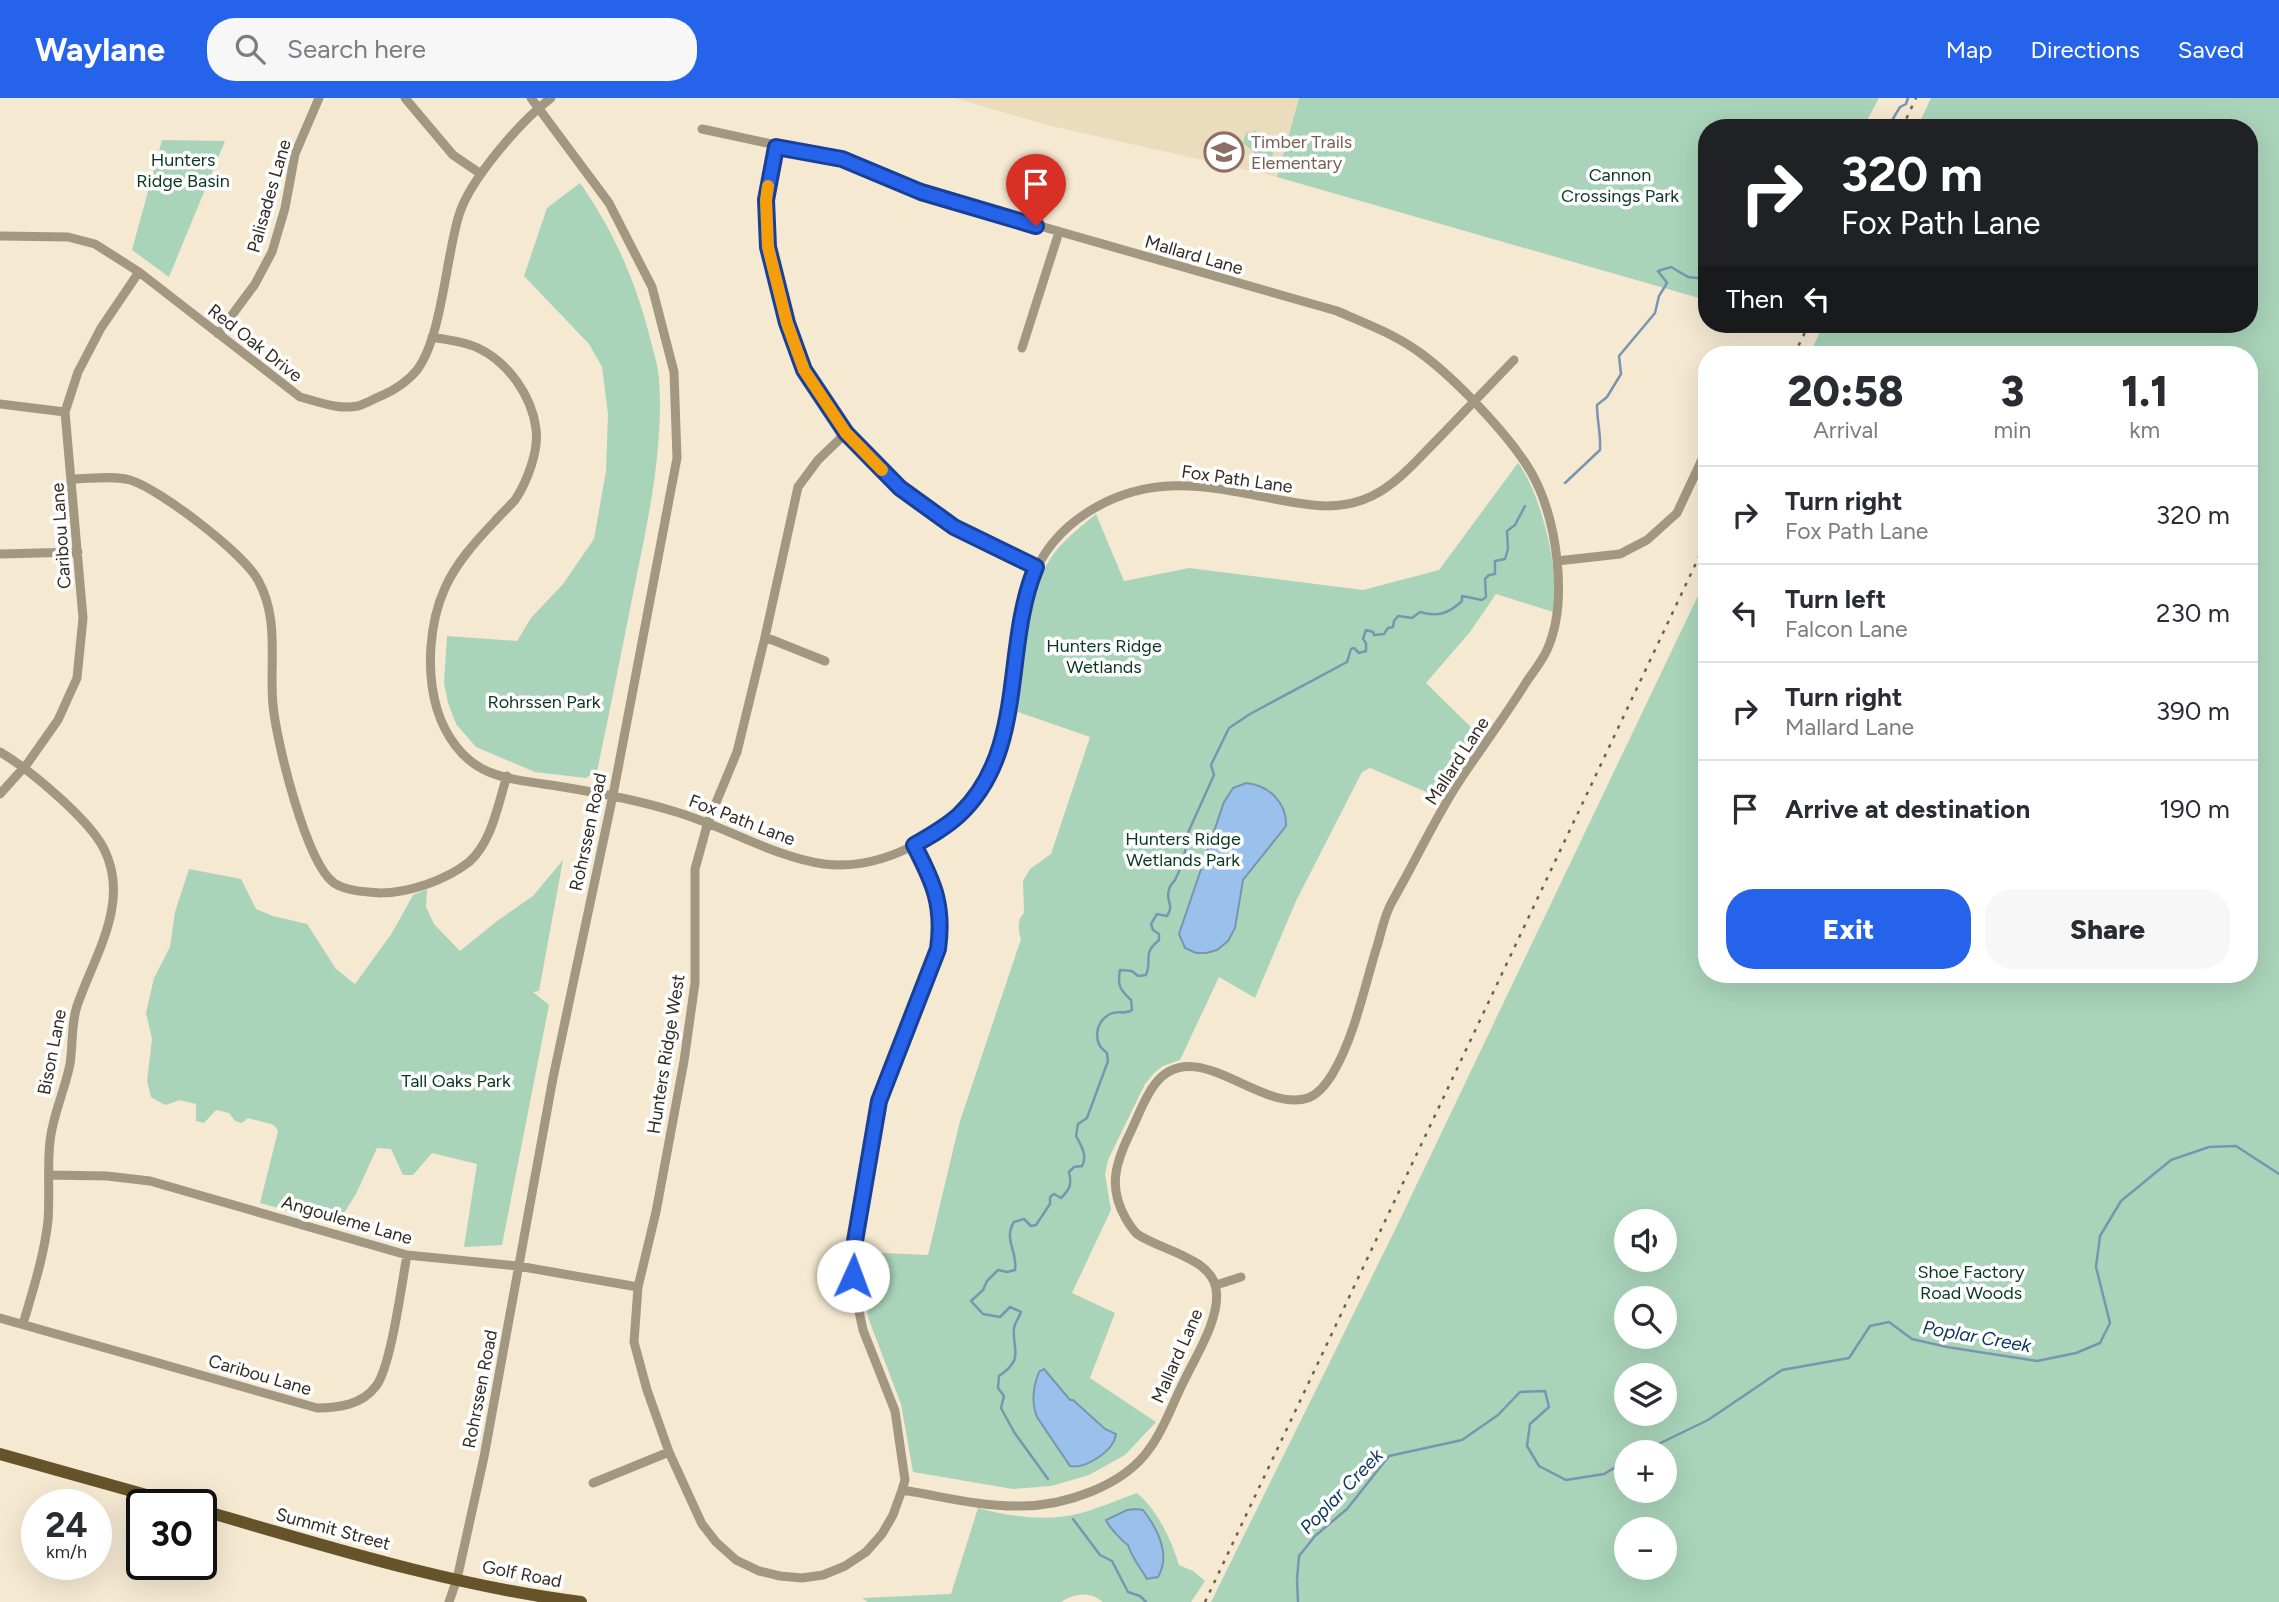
<!DOCTYPE html>
<html lang="en">
<head>
<meta charset="utf-8">
<style>
  :root { --surface:#fff; --page:#f7f7f7; --text:#2b2b33; --muted:#7c7c81; --line:#e1e1e2; --accent:#2563eb }
  body { margin:0; font-family:Figtree,sans-serif; background:var(--page); color:var(--text); height:100vh; display:flex; flex-direction:column; font-size:26px; white-space:nowrap }
  * { box-sizing:border-box; margin:0 }
  p { font-size:23px; color:var(--muted) }
  .icon { flex:none; width:38px; height:38px; fill:none; stroke:currentColor; stroke-width:2; stroke-linecap:round; stroke-linejoin:round }
  .map { position:relative; flex:1; overflow:hidden }
  .drawer { position:absolute; left:1698px; top:248px; width:560px; height:637px; display:flex; flex-direction:column; background:var(--surface); border-radius:28px; box-shadow:0 7px 28px #0002 }
  .drawer>* { flex:none }
  .banner { position:absolute; left:1698px; top:21px; width:560px; height:214px; border-radius:28px; box-shadow:0 7px 28px #0002; background:#202124; color:#fff; overflow:hidden }
  .tools { position:absolute; left:1614px; top:1111px; display:grid; gap:14px }
  .tools a { display:grid; place-items:center; width:63px; height:63px; border-radius:50%; background:var(--surface); box-shadow:0 7px 28px #0002; font-size:35px }
  .speed { position:absolute; left:21px; top:1391px; display:flex; gap:14px; font-size:35px; font-weight:700; text-align:center }
  .speed>* { display:grid; place-content:center; width:91px; height:91px; border-radius:50%; background:var(--surface); box-shadow:0 7px 28px #0002; line-height:1 }
  .speed small { font-size:18px; font-weight:400 }
  .speed .limit { border:4px solid #111; border-radius:10px; background:#fff; color:#111 }
  .pin { position:absolute; display:grid; place-items:center; width:60px; height:60px; color:#fff; margin:-72px -30px; border-radius:50% 50% 50% 0; rotate:-45deg; box-shadow:0 0 7px #0007 }
  .pin .icon { rotate:45deg }
  .me { position:absolute; width:77px; margin:-38px; rotate:2deg; stroke-linejoin:round; filter:drop-shadow(0 0 5px #0008) }
  .turn { display:flex; align-items:center; gap:24px; height:147px; padding:0 28px; font-size:32px }
  .turn .icon { width:91px; height:91px; stroke-width:2.5 }
  .turn b { display:block; font-size:49px; line-height:60px }
  .then { display:flex; align-items:center; height:66px; padding:0 28px; background:#0003; gap:14px; font-size:26px }
  .eta { display:flex; justify-content:space-evenly; align-items:center; height:119px; text-align:center }
  .eta b { font-size:42px; font-weight:800; line-height:49px }
  .button { display:flex; gap:14px; margin-top:auto; padding:14px 28px }
  .button a { flex:1; height:80px; border-radius:28px; background:var(--accent); color:#fff; font-size:28px; font-weight:800; line-height:80px; text-align:center }
  .button a+a { background:var(--page); color:var(--text) }
  ul { padding:0; list-style:none }
  li { display:flex; align-items:center; gap:21px; height:98px; padding:0 28px; border-top:2px solid var(--line) }
  li div { flex:1 }
  li b { display:block; font-size:26px }
  li em { font-style:normal }
  header { display:flex; align-items:center; gap:42px; box-sizing:border-box; height:98px; padding:0 35px; background:var(--accent); color:#fff }
  header strong { font-size:33px }
  nav { display:flex; gap:38px; margin-inline-start:auto; font-size:24px }
  .search { width:490px; height:63px; background:var(--page); display:flex; align-items:center; gap:18px; box-sizing:border-box; padding:0 24px; border-radius:28px; color:var(--muted); font-size:26px }
  .map>svg:first-child { display:block }
  .built { fill:#ecdcbe }
  .green { fill:#a9d4ba; fill-rule:evenodd }
  .water { fill:#99c1ec; stroke:#7a95b0; stroke-width:2 }
  .lines { fill:none; stroke-linecap:round; stroke-linejoin:round }
  .stream { stroke:#7a95b0; stroke-width:2.5 }
  .minor { stroke:#a29781; stroke-width:9 }
  .major { stroke:#665329; stroke-width:12 }
  .rail { stroke:#696356; stroke-width:2.5; stroke-dasharray:3.5 7; stroke-linecap:butt }
  .route-casing { stroke:#184099; stroke-width:18 }
  .route { stroke:#2563eb; stroke-width:12 }
  .slow { stroke:#f59e0b; stroke-width:12 }
  .labels { text-anchor:middle; stroke-width:7; stroke-linejoin:round; paint-order:stroke }
  .education-label { font-size:18px; fill:#785e54; stroke:#fff; text-anchor:start }
  .park-label { font-size:18px; fill:#093823; stroke:#fff }
  .street-label { font-size:18px; fill:#312d24; stroke:#fff }
  .water-label { font-size:19px; font-style:italic; fill:#0f3961; stroke:#fff }
</style>
</head>
<body>
<header>
<strong>Waylane</strong>
<div class="search"><svg class="icon" aria-label="search" viewBox="0 0 24 24"><circle cx="10" cy="10" r="6"/><path d="M15 15l6 6"/></svg>Search here</div>
<nav><a>Map</a><a>Directions</a><a>Saved</a></nav>
</header>
<div class="map">
<svg width="2279" height="1504" viewBox="0 0 2279 1504">
  <rect width="100%" height="100%" fill="#f5e9d2"/>
  <path class="built" d="M954,0H1299L1277,79L1051,28Z"/>
  <path class="green" d="M1299,0H1879L1863,30H1706V202L1277,79Z
    M1931,0H2279V1504H1211L1394,1134L1706,481V877H2249V257H1809L1824,226H2249V30H1917ZM1626,1124H1664V1162H1626ZM1626,1200H1664V1239H1626ZM1626,1278H1664V1316H1626ZM1626,1354H1664V1393H1626ZM1626,1432H1664V1470H1626Z
    M1255,33L1264,37L1273,55L1271,63L1265,68L1261,67L1253,53L1243,45L1246,35Z
    M162,42L225,43L169,179L132,152Z
    M580,85C614,133 637,186 651,244C654,256 658,268 659,280C664,351 648,422 634,491C622,552 610,612 597,673L586,680L535,674L476,649L456,626L448,605L444,585L447,538L517,543L531,520L563,486L594,441L606,373L608,316L602,269L589,246L524,178L547,110Z
    M1518,365C1541,395 1561,476 1553,514L1496,496L1470,534L1426,585L1481,639L1474,646L1459,651L1452,662L1451,676L1438,699L1370,670L1362,674L1296,803L1255,900L1219,879L1180,962L1163,968L1154,975L1145,986L1108,1062L1105,1076L1111,1112L1072,1195L1115,1215L1090,1280L1156,1324L1125,1357L1089,1377L1051,1388L1013,1391L913,1374L901,1306L869,1222L862,1187L863,1154L928,1157L960,1023L1021,841C1018,833 1017,821 1024,815L1023,783L1030,771L1051,756L1090,639L1018,614C1023,571 1026,497 1050,461C1062,443 1079,430 1096,416L1124,483L1189,470L1363,492L1439,472Z
    M563,762L539,893L533,894L549,907L502,1147L464,1149L477,1066L432,1055L413,1077H403L391,1051L377,1050L356,1096L337,1126L260,1105L278,1033L274,1027L248,1020L242,1025L235,1023L229,1015L216,1012L204,1025L196,1023V1006L180,1002L165,1007L151,999L147,983L152,941L146,915L154,880L170,849L175,814L189,771L241,781L256,811L273,818L307,826L336,871L355,886L392,835L413,797L427,791L426,809L434,826L460,853L497,823L533,798Z
    M1137,1395C1158,1413 1171,1441 1179,1467L1193,1473L1205,1483L1191,1504H1103C1089,1493 1076,1495 1061,1504H868L862,1500L951,1496L978,1410C1011,1419 1048,1424 1081,1415C1100,1410 1119,1401 1137,1395Z"/>
  <path class="water" d="M1246,685C1269,687 1287,705 1286,728L1243,782L1235,830L1228,843L1217,852L1206,855H1196L1185,850L1179,836L1224,704L1233,690Z
    M1044,1271L1070,1302H1073L1105,1331L1116,1336C1114,1353 1086,1371 1070,1368L1037,1319C1031,1304 1033,1289 1039,1274Z
    M1135,1411L1143,1412C1158,1431 1171,1457 1158,1479L1147,1481C1140,1469 1132,1460 1128,1447C1123,1444 1108,1428 1106,1422L1127,1412Z"/>
  <g class="lines">
    <path class="stream" d="M1892,30L1891,24L1900,9L1906,6L1908,0
      M1565,385L1600,352C1601,336 1597,323 1597,307L1607,299L1621,276L1619,258L1655,215L1659,198L1667,185L1658,173L1671,169L1688,179L1706,181
      M1642,1354L1708,1322L1782,1272L1849,1260L1870,1228L1889,1224L1912,1241L1947,1249L2037,1263L2076,1255L2100,1245L2110,1225L2096,1169L2100,1138L2121,1103L2171,1062L2209,1049L2236,1048L2279,1076
      M1048,1381L1014,1334L1001,1310L1004,1298L998,1290L999,1278C1025,1260 1012,1253 1014,1230C1015,1224 1019,1220 1021,1214L1010,1209L1000,1219L983,1216L971,1203L983,1192L987,1183L998,1172L1007,1174L1015,1172C1018,1154 1003,1141 1014,1124L1024,1121L1031,1128L1036,1127L1050,1106V1099L1054,1096L1061,1100C1070,1091 1072,1087 1069,1074L1074,1069L1082,1068C1088,1058 1081,1047 1076,1038L1078,1026L1087,1020L1108,963L1107,955C1092,945 1095,924 1110,916C1118,912 1125,917 1132,912L1131,902C1120,892 1117,887 1120,872L1132,873L1138,878L1146,877C1153,861 1141,857 1159,842V836L1153,832L1151,826L1157,816L1167,818C1175,807 1165,802 1169,792C1171,785 1171,788 1175,782C1181,771 1187,752 1186,739L1214,677L1211,667L1229,630L1250,616L1347,564L1351,551L1354,550L1359,555L1366,553V545L1363,541L1366,532L1373,534L1374,537L1384,536L1388,530L1393,529L1394,523L1398,518L1412,520L1420,514C1438,519 1448,516 1462,503V498L1482,502L1486,499L1485,481L1489,477L1495,476V463L1505,461L1508,451L1507,433L1515,427L1525,408
      M1073,1421L1100,1457L1112,1463L1128,1494L1140,1498L1146,1504
      M1298,1504L1297,1481L1299,1458L1315,1438L1347,1411L1389,1358L1462,1342L1498,1317L1520,1294L1545,1293L1549,1309L1530,1326L1527,1348L1539,1368L1566,1382L1604,1376L1626,1363"/>
    <path class="minor" d="M405,0L453,57L481,76
      M702,31L842,61L921,94L1337,213C1365,225 1394,236 1419,254C1454,279 1510,338 1531,374C1557,420 1569,503 1547,552C1542,563 1534,573 1527,583C1506,617 1482,649 1460,682C1435,720 1416,762 1393,802C1385,815 1382,831 1378,845C1365,886 1355,938 1333,975C1327,985 1319,996 1308,1000C1261,1016 1195,934 1155,986C1144,1000 1138,1019 1130,1035C1115,1066 1108,1090 1126,1121C1130,1128 1132,1131 1137,1136C1160,1152 1212,1160 1216,1191C1221,1220 1195,1259 1183,1285C1172,1307 1164,1331 1150,1350C1124,1388 1065,1408 1020,1408C981,1409 941,1398 902,1392
      M776,49L766,102L768,149L787,225L805,272L846,335L900,390L954,429L1036,469
      M0,138L68,139L95,146L139,174L300,299C319,304 339,312 358,308C366,306 375,300 383,297C395,292 409,282 417,272C442,239 446,158 459,117C470,81 521,23 551,0
      M218,236L255,186L272,154L285,110L295,56L319,0
      M432,239C447,242 464,243 478,250C508,264 532,298 536,331C539,353 527,384 515,402C509,409 501,416 495,423C476,443 456,465 445,490C429,525 426,574 437,611C445,637 462,663 489,674C511,683 539,685 563,689C600,695 637,702 673,713C725,728 771,758 824,766C859,770 893,760 923,742C944,729 965,715 980,694C1044,608 980,482 1088,414C1152,373 1212,389 1280,402C1312,408 1341,413 1372,398C1397,386 1416,363 1436,343C1462,316 1488,289 1514,262
      M1022,250L1059,134
      M0,306L65,314
      M846,335L818,362L798,389L765,539L737,654L708,724L695,771V885L684,963L656,1114L638,1189L634,1244L647,1292L669,1354L702,1426L716,1444L736,1462L759,1473L780,1478L802,1480L823,1477L845,1468L866,1454L882,1436L893,1417L902,1392L905,1382L895,1313L863,1232L857,1204L853,1178L855,1143L879,1003L938,851C944,807 934,785 914,747
      M72,381C90,381 112,377 130,382C160,391 243,455 258,482C280,522 269,564 273,607C276,642 306,765 334,785C346,793 366,794 380,795C409,795 446,782 469,764C492,744 498,706 507,678
      M0,456L78,454
      M1557,463L1620,456L1647,442L1677,415L1706,353
      M765,539L825,563
      M0,654C29,671 89,721 104,751C131,805 94,858 77,908C71,926 73,947 70,966C65,992 53,1016 50,1043C47,1069 50,1096 48,1123C44,1158 33,1192 23,1226
      M0,696L27,666L58,622L77,580L83,520L65,314L78,274L101,230L139,174
      M49,1077L107,1078L150,1083L407,1157L518,1168L638,1189
      M1216,1187L1241,1179
      M0,1220L317,1310C338,1310 362,1307 376,1288C391,1269 402,1184 407,1157
      M593,1385L669,1354
      M449,1504L457,1481L484,1359L553,980L613,697L677,360L674,274L652,189L609,105L531,0"/>
    <path class="major" d="M0,1356L182,1407
      M201,1412C326,1448 452,1488 581,1504"/>
    <path class="rail" d="M1902,30L1916,0
      M1794,257L1809,226
      M1205,1504L1706,444"/>
  </g>
  <g class="lines">
    <g class="route-casing">
      <path id="route" d="M853,1178L855,1143L879,1003L938,851C944,808 934,785 914,747C930,738 946,729 959,717C1028,652 1002,550 1036,469L954,429L900,390L846,335L804,272L787,225L768,149L766,102L776,49L842,61L921,94L1036,128"/>
    </g>
    <use href="#route" class="route"/>
    <path class="slow" d="M768,88L766,102L768,149L787,225L804,272L846,335L882,372"/>
  </g>
  <defs>
    <g id="school-ring" transform="scale(2.0125)"><circle r="9.5" fill="#fff" stroke="#8d6e63" stroke-width="1.5"/><path d="M0-5L7-2L0 1L-7-2ZM-4 1L0 2.5L4 1V4Q0 6-4 4Z" fill="#8d6e63"/></g>
  </defs>
  <g fill-rule="evenodd">
    <use href="#school-ring" x="1224" y="54"/>
  </g>
  <g class="labels">
    <g class="education-label">
      <text x="1251" y="50">Timber Trails<tspan x="1251" dy="21">Elementary</tspan></text>
    </g>
    <g class="park-label">
      <text x="183" y="68">Hunters<tspan x="183" dy="21">Ridge Basin</tspan></text>
      <text x="1620" y="83">Cannon<tspan x="1620" dy="21">Crossings Park</tspan></text>
      <text x="1104" y="554">Hunters Ridge<tspan x="1104" dy="21">Wetlands</tspan></text>
      <text x="544" y="610">Rohrssen Park</text>
      <text x="1183" y="747">Hunters Ridge<tspan x="1183" dy="21">Wetlands Park</tspan></text>
      <text x="456" y="989">Tall Oaks Park</text>
      <text x="1971" y="1180">Shoe Factory<tspan x="1971" dy="21">Road Woods</tspan></text>
    </g>
    <g class="street-label">
      <text transform="translate(269 98) rotate(-74)" y="6">Palisades Lane</text>
      <text transform="translate(1194 157) rotate(16)" y="6">Mallard Lane</text>
      <text transform="translate(255 245) rotate(38)" y="6">Red Oak Drive</text>
      <text transform="translate(1237 381) rotate(8)" y="6">Fox Path Lane</text>
      <text transform="translate(61 438) rotate(-94)" y="6">Caribou Lane</text>
      <text transform="translate(1457 663) rotate(-57)" y="6">Mallard Lane</text>
      <text transform="translate(742 722) rotate(21)" y="6">Fox Path Lane</text>
      <text transform="translate(588 734) rotate(-78)" y="6">Rohrssen Road</text>
      <text transform="translate(52 954) rotate(-79)" y="6">Bison Lane</text>
      <text transform="translate(666 956) rotate(-81)" y="6">Hunters Ridge West</text>
      <text transform="translate(347 1122) rotate(16)" y="6">Angouleme Lane</text>
      <text transform="translate(1177 1258) rotate(-66)" y="6">Mallard Lane</text>
      <text transform="translate(260 1277) rotate(16)" y="6">Caribou Lane</text>
      <text transform="translate(480 1291) rotate(-79)" y="6">Rohrssen Road</text>
      <text transform="translate(333 1431) rotate(15)" y="6">Summit Street</text>
      <text transform="translate(522 1476) rotate(11)" y="6">Golf Road</text>
    </g>
    <g class="water-label">
      <text transform="translate(1977 1238) rotate(10)" y="7">Poplar Creek</text>
      <text transform="translate(1341 1393) rotate(-46)" y="7">Poplar Creek</text>
    </g>
  </g>
</svg>
<div class="tools">
<a><svg class="icon" aria-label="sound" viewBox="0 0 24 24"><path d="M4 9h4l5-4v14l-5-4H4zM17 9q2 3 0 6"/></svg></a>
<a><svg class="icon" aria-label="search" viewBox="0 0 24 24"><circle cx="10" cy="10" r="6"/><path d="M15 15l6 6"/></svg></a>
<a><svg class="icon" aria-label="layers" viewBox="0 0 24 24"><path d="M12 4l9 5-9 5-9-5zM3 14l9 5 9-5"/></svg></a>
<a>+</a>
<a>−</a>
</div>
<div class="speed"><div>24<small>km/h</small></div><div class="limit">30</div></div>
<div class="pin" style="left:1036px;top:128px;background:#d93025"><svg class="icon" aria-label="arrive" viewBox="0 0 24 24"><path d="M6 21V4h12l-3 4 3 4H6"/></svg></div>
<svg class="me" style="left:853px;top:1178px" viewBox="-20 -20 40 40"><circle r="19" fill="#fff"/><path d="M0-13L10 11 0 6-10 11z" fill="#2563eb"/></svg>
<div class="banner">
<div class="turn"><svg class="icon" aria-label="right" viewBox="0 0 24 24"><path d="M7 20v-9h11M14 6l5 5-5 5"/></svg><div><b>320 m</b>Fox Path Lane</div></div>
<div class="then">Then<svg class="icon" aria-label="left" viewBox="0 0 24 24"><path d="M17 20v-9H6M10 6l-5 5 5 5"/></svg></div>
</div>
<section class="drawer">
<div class="eta">
<div><b>20:58</b><p>Arrival</p></div>
<div><b>3</b><p>min</p></div>
<div><b>1.1</b><p>km</p></div>
</div>
<ul>
<li><svg class="icon" aria-label="right" viewBox="0 0 24 24"><path d="M7 20v-9h11M14 6l5 5-5 5"/></svg><div><b>Turn right</b><p>Fox Path Lane</p></div><em>320 m</em></li>
<li><svg class="icon" aria-label="left" viewBox="0 0 24 24"><path d="M17 20v-9H6M10 6l-5 5 5 5"/></svg><div><b>Turn left</b><p>Falcon Lane</p></div><em>230 m</em></li>
<li><svg class="icon" aria-label="right" viewBox="0 0 24 24"><path d="M7 20v-9h11M14 6l5 5-5 5"/></svg><div><b>Turn right</b><p>Mallard Lane</p></div><em>390 m</em></li>
<li><svg class="icon" aria-label="arrive" viewBox="0 0 24 24"><path d="M6 21V4h12l-3 4 3 4H6"/></svg><div><b>Arrive at destination</b></div><em>190 m</em></li>
</ul>
<div class="button"><a>Exit</a><a>Share</a></div>
</section>
</div>
</body>
</html>
